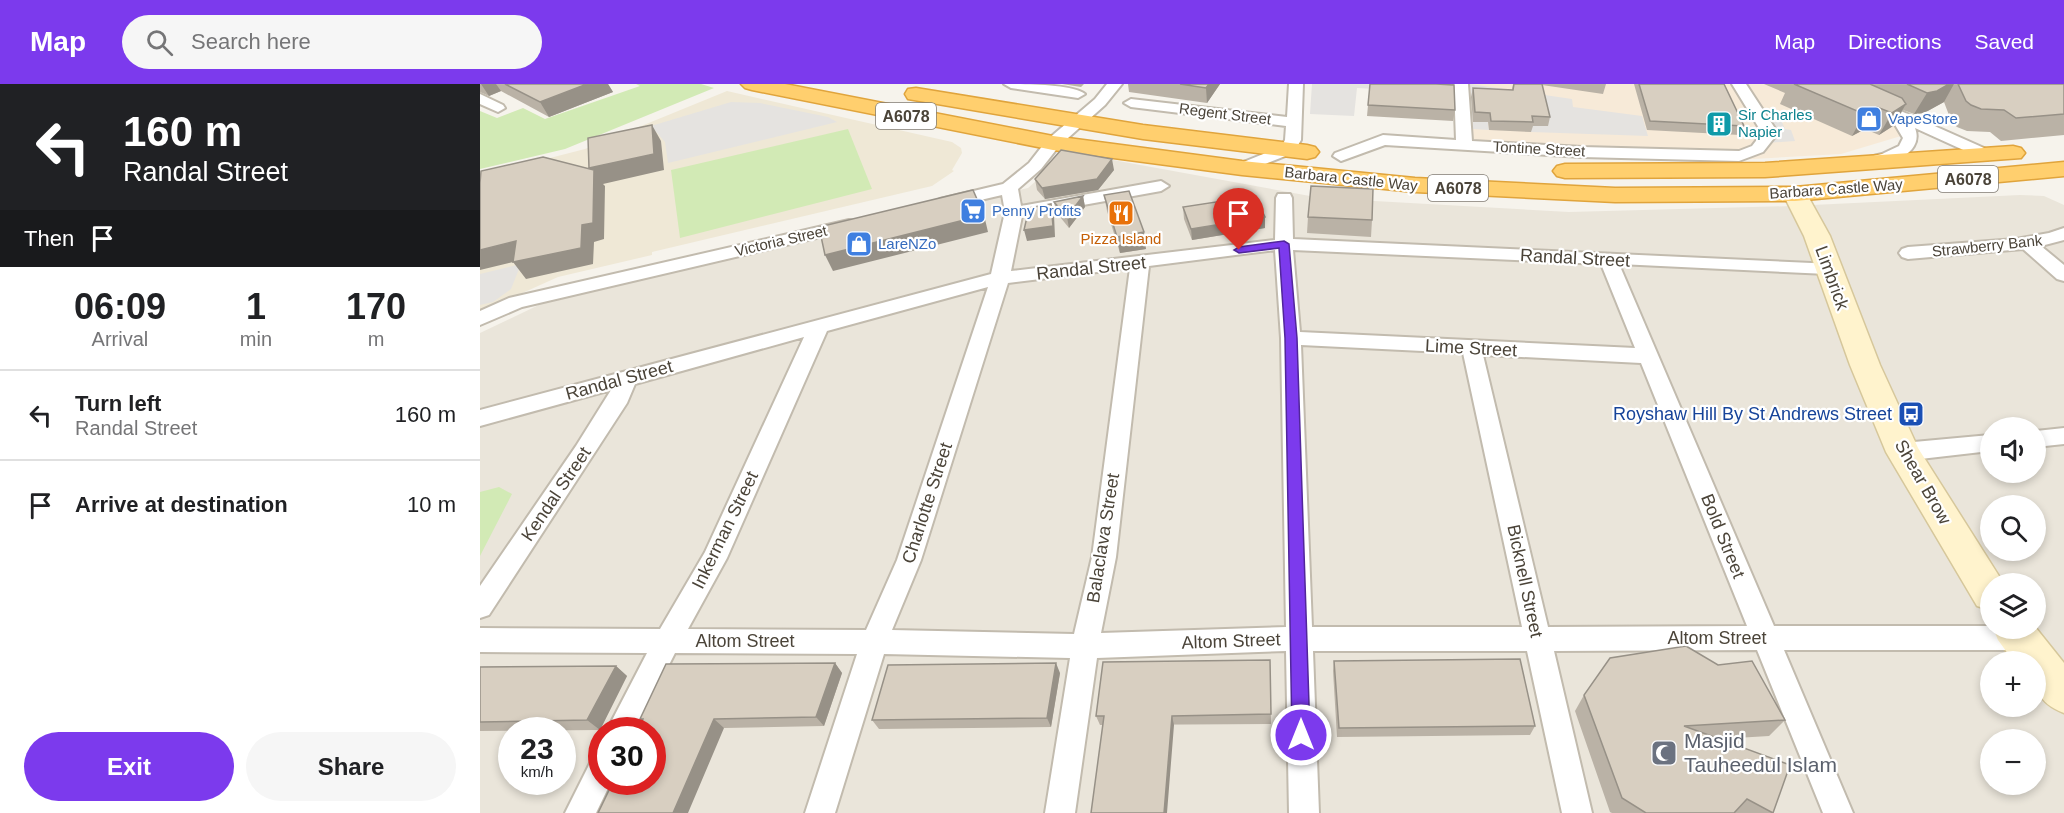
<!DOCTYPE html>
<html lang="en">
<head>
<meta charset="utf-8">
<style>
  :root { --surface:#fff; --page:#f6f6f6; --text:#202124; --muted:#757577; --line:#e0e0e0; --accent:#7c3aed }
  body { margin:0; font-family:Arial,sans-serif; background:var(--page); color:var(--text); height:100vh; display:flex; flex-direction:column; font-size:22px; white-space:nowrap }
  * { box-sizing:border-box; margin:0 }
  p { font-size:20px; color:var(--muted) }
  .icon { flex:none; width:33px; height:33px; fill:none; stroke:currentColor; stroke-width:2; stroke-linecap:round; stroke-linejoin:round }
  .map { position:relative; flex:1; overflow:hidden }
  .sheet { display:flex; flex-direction:column; background:var(--surface); width:480px }
  .sheet>* { flex:none }
  .guide { background:#202124; color:#fff; overflow:hidden }
  .controls { position:absolute; left:1500px; top:333px; display:grid; gap:12px }
  .controls a { display:grid; place-items:center; width:66px; height:66px; border-radius:50%; background:var(--surface); box-shadow:0 3px 9px #0003; font-size:30px }
  .speed { position:absolute; left:18px; top:633px; display:flex; gap:12px; font-size:30px; font-weight:700; text-align:center }
  .speed>* { display:grid; place-content:center; width:78px; height:78px; border-radius:50%; background:var(--surface); box-shadow:0 3px 9px #0003; line-height:1 }
  .speed small { font-size:15px; font-weight:400 }
  .speed .limit { border:9px solid #d22; background:#fff; color:#111 }
  .pin { position:absolute; display:grid; place-items:center; width:51px; height:51px; color:#fff; margin:-62px -26px; border-radius:50% 50% 50% 0; rotate:-45deg; box-shadow:0 0 6px #0007 }
  .pin .icon { rotate:45deg }
  .me { position:absolute; width:66px; margin:-33px; rotate:0deg; stroke-linejoin:round; filter:drop-shadow(0 0 4px #0008) }
  .turn { display:flex; align-items:center; gap:21px; height:126px; padding:0 24px; font-size:27px }
  .turn .icon { width:78px; height:78px; stroke-width:2.5 }
  .turn b { display:block; font-size:42px; line-height:51px }
  .then { display:flex; align-items:center; height:57px; padding:0 24px; background:#0003; gap:12px; font-size:22px }
  .eta { display:flex; justify-content:space-evenly; align-items:center; height:102px; text-align:center }
  .eta b { font-size:36px; font-weight:700; line-height:42px }
  .primary-button { display:flex; gap:12px; margin-top:auto; padding:12px 24px }
  .primary-button a { flex:1; height:69px; border-radius:36px; background:var(--accent); color:#fff; font-size:24px; font-weight:700; line-height:69px; text-align:center }
  .primary-button a+a { background:var(--page); color:var(--text) }
  ul { padding:0; list-style:none }
  li { display:flex; align-items:center; gap:18px; height:90px; padding:0 24px; border-top:2px solid var(--line) }
  li div { flex:1 }
  li b { display:block; font-size:22px }
  li em { font-style:normal }
  header { display:flex; align-items:center; gap:36px; box-sizing:border-box; height:84px; padding:0 30px; background:var(--accent); color:#fff }
  header strong { font-size:28px }
  nav { display:flex; gap:33px; margin-inline-start:auto; font-size:21px }
  .search { width:420px; height:54px; background:var(--page); display:flex; align-items:center; gap:15px; box-sizing:border-box; padding:0 21px; border-radius:33px; color:var(--muted); font-size:22px }
  main { display:flex; flex:1; min-height:0 }
  .map>svg:first-child { display:block }
  .residential { fill:#eae5da; fill-rule:evenodd }
  .commercial { fill:#f7ead8 }
  .education { fill:#efe8d6 }
  .green { fill:#d2eab5 }
  .parking { fill:#e5e3e0 }
  .lines { fill:none; stroke-linecap:round; stroke-linejoin:round }
  .street-casing { stroke:#c2bbae; stroke-width:4 }
  .secondary-casing { stroke:#d6c79b; stroke-width:3 }
  .highway-casing { stroke:#e0a43c; stroke-width:3 }
  .street { fill:#fff; fill-rule:evenodd }
  .secondary { fill:#fff3cd; fill-rule:evenodd }
  .highway { fill:#ffcf6e; fill-rule:evenodd }
  .wall { fill:#bab2a6 }
  .shaded-wall { fill:#979187 }
  .building { fill:#d8cfc1; stroke:#979187; stroke-width:1.5 }
  .route { fill:#7c3aed; stroke:#51269a; stroke-width:1.5 }
  .labels { text-anchor:middle; stroke-width:4.5; stroke-linejoin:round; paint-order:stroke }
  .far-street-label { font-size:15px; fill:#4b4439; stroke:#fff }
  .far-culture-label { font-size:15px; fill:#0d838f; stroke:#fff; text-anchor:start }
  .far-shop-label { font-size:15px; fill:#366cbe; stroke:#fff; text-anchor:start }
  .far-food-label { font-size:15px; fill:#c56008; stroke:#fff }
  .shield { fill:#fff; stroke:#817c74; stroke-width:1.5 }
  .shield-label { font-size:16px; font-weight:bold; fill:#4b4439 }
  .street-label { font-size:18px; fill:#4b4439; stroke:#fff }
  .transit-label { font-size:18px; fill:#164399; stroke:#fff; text-anchor:end }
  .near-worship-label { font-size:21px; fill:#5b616d; stroke:#fff; text-anchor:start }
</style>
</head>
<body>
<header>
<strong>Map</strong>
<div class="search"><svg class="icon" aria-label="search" viewBox="0 0 24 24"><circle cx="10" cy="10" r="6"/><path d="M15 15l6 6"/></svg>Search here</div>
<nav><a>Map</a><a>Directions</a><a>Saved</a></nav>
</header>
<main>
<section class="sheet">
<div class="guide">
<div class="turn"><svg class="icon" aria-label="left" viewBox="0 0 24 24"><path d="M17 20v-9H6M10 6l-5 5 5 5"/></svg><div><b>160 m</b>Randal Street</div></div>
<div class="then">Then<svg class="icon" aria-label="arrive" viewBox="0 0 24 24"><path d="M6 21V4h12l-3 4 3 4H6"/></svg></div>
</div>
<div class="eta">
<div><b>06:09</b><p>Arrival</p></div>
<div><b>1</b><p>min</p></div>
<div><b>170</b><p>m</p></div>
</div>
<ul>
<li><svg class="icon" aria-label="left" viewBox="0 0 24 24"><path d="M17 20v-9H6M10 6l-5 5 5 5"/></svg><div><b>Turn left</b><p>Randal Street</p></div><em>160 m</em></li>
<li><svg class="icon" aria-label="arrive" viewBox="0 0 24 24"><path d="M6 21V4h12l-3 4 3 4H6"/></svg><div><b>Arrive at destination</b></div><em>10 m</em></li>
</ul>
<div class="primary-button"><a>Exit</a><a>Share</a></div>
</section>
<div class="map">
<svg width="1584" height="729" viewBox="0 0 1584 729">
  <rect width="100%" height="100%" fill="#f6f3ec"/>
  <path class="residential" d="M589,68L841,114L1089,128L1312,122L1540,111L1564,112L1584,121V729H0V249L65,218L548,104ZM1510,344H1556V388H1510ZM1510,422H1556V466H1510ZM1510,500H1556V544H1510ZM1510,578H1556V622H1510ZM32,646H82V698H32ZM122,646H172V698H122ZM1510,656H1556V700H1510Z"/>
  <path class="commercial" d="M986,0H1324L1416,40L1421,52L1361,70L1237,77L992,65Z"/>
  <path class="education" d="M247,7L472,58L481,64L482,69L472,86L474,87L452,102L172,168V171L78,193L0,228V92L105,65Z"/>
  <path class="green" d="M156,0H221L234,4L85,65L0,85V27L17,34L43,24L65,35L160,2Z
    M368,45L392,105L200,154L191,86Z
    M19,403L32,410L0,472V408Z"/>
  <path class="parking" d="M832,0H916L915,6L877,4L874,32L830,30Z
    M990,0L1092,15L1093,23L1162,32L1168,52L1051,48L1006,26L1009,46L993,45Z
    M251,18L280,19L348,33L357,38L188,79L185,58L171,42Z
    M1298,29L1305,45L1311,46L1315,57L1286,59L1279,30Z
    M41,180L31,205L13,218L0,221V190Z"/>
  <g class="lines">
    <g class="street-casing">
      <path id="street" d="M524,0C542,0 593,0 605,10L598,14L531,4Z
        M627,0H642L625,21L579,62L561,85L538,105L541,122L681,97L689,102L681,107L542,132L531,187L795,156L796,114L798,110H810L812,114L813,155L1354,180L1356,184L1354,188L1347,190L1139,180L1294,542H1510V544H1545L1551,554L1547,562L1538,566H1304L1373,729H1343L1277,566L1074,567L1112,729H1082L1047,567H833L839,729H809L806,567L617,574L595,729H565L590,574L404,570L355,729H325L377,570L195,569L156,646H127L167,569L0,568V544L180,545L225,468L324,253L155,300L147,319L9,531L0,534V502L96,362L131,306L0,342V326L511,190L525,128L522,111L466,124L460,123L457,119L460,115L523,100L549,79L567,56L615,15ZM795,166L801,254L806,543L621,549L636,473L669,182ZM813,166L1121,180L1155,264L820,248ZM650,184L612,473L594,550L412,546L441,476L528,199ZM508,203L417,476L386,546L208,545L247,474L347,247ZM821,261L983,269L1042,543H832ZM1003,271L1161,279L1267,542L1068,543Z
        M809,0H823L821,56L815,66L813,69L762,89L756,87L754,84L756,81L801,63L805,56L806,42L651,23L644,19L651,15L807,33Z
        M974,0H988L992,57L1102,63L1259,67L1272,62L1282,49L1252,0H1266L1298,49L1283,68L1259,77L1102,73L905,61L861,77L853,72L855,69L903,51L976,56Z
        M1341,0H1360L1513,68L1515,71L1507,76L1501,74L1435,44C1446,72 1400,86 1381,81L1379,78L1381,75L1402,70L1419,62L1423,54L1411,34L1343,3Z
        M0,10L23,21L25,24L18,28L0,20Z
        M369,136L375,137L378,141L375,145L42,223L0,241V227L29,214Z
        M1584,144V156L1561,162L1584,181V197L1577,195L1543,165L1428,175L1422,173L1419,169L1422,165L1428,163L1536,155L1569,149Z
        M1584,344V360L1556,363V347Z
        M1510,351V367L1423,377L1415,374L1412,368L1415,362L1423,359Z
        M122,670V698H131L116,729H85L112,675Z"/>
    </g>
    <g class="secondary-casing">
      <path id="secondary" d="M1315,103L1324,105L1350,152L1400,281L1438,364L1524,500H1510V526L1497,522L1406,368L1370,281L1324,152L1303,110L1306,105Z
        M1513,544H1556L1584,579V629C1556,618 1556,605 1556,578H1534L1518,556Z"/>
    </g>
    <g class="highway-casing">
      <path id="highway" d="M261,0H305L573,52L762,77L935,94L1135,104L1315,103L1584,78V92L1315,117L1135,118L935,108L762,91L573,66L272,6L265,4Z
        M436,4L663,41L827,61L835,63L839,68L835,73L827,75L663,55L428,15L425,10L428,5Z
        M1533,62L1541,64L1545,69L1541,74L1285,93L1085,94L1077,92L1073,87L1077,82L1085,80L1285,79Z"/>
    </g>
    <use href="#street" class="street"/>
    <use href="#secondary" class="secondary"/>
    <use href="#highway" class="highway"/>
  </g>
  <path class="wall" d="M0,0H128L133,8L69,33L21,7L9,12L0,8Z
    M582,0H604L601,3Z
    M648,0H740L727,19L649,8Z
    M890,0L975,26L973,37L887,32Z
    M1033,0H1126L1123,10L1062,1L1070,33L1068,42H1053L1051,48L1009,46L1008,38H993L991,13L993,4L1032,6Z
    M1154,0H1244L1264,42L1260,51L1167,46Z
    M1284,0H1584V51L1521,57L1510,48L1487,47L1477,43L1472,39L1464,18L1444,29L1434,30L1423,26L1413,42L1399,51L1385,45L1372,52L1300,20L1305,9Z
    M634,86L618,106L565,115L557,106L555,95Z
    M624,111L666,165L640,169L627,127Z
    M603,112L605,123L589,144L576,128L574,118Z
    M703,123L785,144L712,156L704,135Z
    M828,133L892,136L891,153L827,149Z
    M790,576L791,640L620,641L616,632Z
    M854,577L1055,642L1050,651L857,653L853,587Z
    M355,579L362,589L344,642L244,644L162,637L160,635Z
    M136,582L147,592L120,646L0,647V583Z
    M580,589L571,643L399,645L392,636Z
    M1104,611L1305,636L1289,652L1239,655L1293,729H1132L1130,728L1095,627Z"/>
  <path class="shaded-wall" d="M1,0H16L21,7L9,12Z
    M107,0H128L133,8L69,33L60,18Z
    M729,0H740L727,19L726,4Z
    M1469,0H1474L1464,18L1444,29L1434,30L1447,9Z
    M1426,20L1413,42L1399,51L1412,29Z
    M1397,23L1385,45L1372,52L1384,30Z
    M172,41L181,57L184,86L123,100L125,102L124,155L114,158L113,180L46,195L33,178L102,141L109,84Z
    M632,75L634,86L618,106L565,115L562,104Z
    M603,112L605,123L589,144L587,133Z
    M571,120L574,131L575,153L547,157L544,146Z
    M504,131L508,148L353,187L345,171Z
    M785,133V144L712,156L711,145Z
    M664,148L666,165L640,169L637,153Z
    M36,157L49,174L0,186V166Z
    M355,579L362,589L344,642L336,633Z
    M576,579L580,589L571,643L567,634Z
    M136,582L147,592L120,646L107,636Z
    M692,632L694,641L687,729H684Z
    M234,635L244,644L208,729H193Z"/>
  <path class="building" d="M25,0H107L60,18Z
    M700,0H729L726,4Z
    M890,0H956L974,1L975,26L888,21Z
    M1034,0H1062L1070,33L1052,32L1053,38L1011,37L1010,29L995,28L993,4L1033,6Z
    M1159,0H1244L1264,42L1170,37Z
    M1314,0H1390L1422,14L1426,20L1412,29L1397,23L1384,30Z
    M1427,0H1469L1457,7L1447,9Z
    M1478,0H1584V30L1536,34L1524,26L1501,25L1491,21L1486,17Z
    M172,41L174,70L109,84L108,54Z
    M581,66L632,75L617,95L562,104L555,95Z
    M63,73L114,86L113,139L102,141L101,164L33,178L36,157L0,166V99L1,87Z
    M831,102L893,105L892,136L828,133Z
    M493,106L504,131L345,171L339,143Z
    M649,107L664,148L637,153L624,111Z
    M603,112L587,133L574,118Z
    M775,112L785,133L711,145L703,123Z
    M571,120L573,142L544,146L549,124Z
    M1206,562L1238,581L1272,577L1305,636L1204,642L1310,681L1293,729L1267,715L1254,729H1166L1142,714L1104,611L1130,574Z
    M1040,575L1055,642L859,644L854,577Z
    M790,576L791,630L692,632L684,729H611L624,632H616L623,578Z
    M355,579L336,633L234,635L193,729H118L133,698H172V646H158L163,635H160L186,580Z
    M576,579L567,634L392,636L408,581Z
    M136,582L107,636L0,638V583Z"/>
  <path class="route" d="M804,157L809,160L817,254L830,651L827,657L821,659L815,657L812,651L805,254L799,164L759,169L754,166L759,163Z"/>
  <defs>
    <g id="shop-square" transform="scale(1.35)"><rect x="-9" y="-9" width="18" height="18" rx="4" fill="#3f7fe0" stroke="#fff"/><path d="M-5-2.5h2.3a2.7 3.5 0 0 1 5.4 0H5L5.5 6h-11ZM-1.5-2.5h3a1.5 2.3 0 0 0-3 0Z" fill="#fff"/></g>
    <g id="building-square" transform="scale(1.35)"><rect x="-9" y="-9" width="18" height="18" rx="4" fill="#0f9aa8" stroke="#fff"/><path d="M-4-6H4V6H1V3H-1V6H-4ZM-2.5-4.3h1.7v1.8h-1.7ZM.8-4.3h1.7v1.8H.8ZM-2.5-1h1.7V.8h-1.7ZM.8-1h1.7V.8H.8Z" fill="#fff"/></g>
    <g id="supermarket-square" transform="scale(1.35)"><rect x="-9" y="-9" width="18" height="18" rx="4" fill="#3f7fe0" stroke="#fff"/><path d="M-6-5.5h2.5l.6 2H6L4.5 2H-2.5L-4.4-4H-6ZM-1.5 3.2a1.3 1.3 0 1 0 .1 0ZM3 3.2a1.3 1.3 0 1 0 .1 0Z" fill="#fff"/></g>
    <g id="restaurant-square" transform="scale(1.35)"><rect x="-9" y="-9" width="18" height="18" rx="4" fill="#e8710a" stroke="#fff"/><path d="M-5-6h1v4h1v-4h1v4h1v-4h1v5L-1.5 .5V6h-2V.5L-5-1ZM5-6V6H3V1.5H1.5Q1.5-4 5-6Z" fill="#fff"/></g>
    <g id="bus-square" transform="scale(1.35)"><rect x="-9" y="-9" width="18" height="18" rx="4" fill="#1a4fb4" stroke="#fff"/><path d="M-5-6H5V4H4V6H2V4H-2V6H-4V4H-5ZM-3.5-4V0h7V-4ZM-3.5 1.2v1.5H-2V1.2ZM2 1.2v1.5H3.5V1.2Z" fill="#fff"/></g>
    <g id="mosque-square" transform="scale(1.35)"><rect x="-9" y="-9" width="18" height="18" rx="4" fill="#6b7280" stroke="#fff"/><path d="M3.5-4.9A6 6 0 1 0 3.5 4.9A5 5 0 1 1 3.5-4.9Z" fill="#fff"/></g>
  </defs>
  <g fill-rule="evenodd">
    <use href="#shop-square" x="1389" y="35"/>
    <use href="#building-square" x="1239" y="40"/>
    <use href="#supermarket-square" x="493" y="127"/>
    <use href="#restaurant-square" x="641" y="129"/>
    <use href="#shop-square" x="379" y="160"/>
    <use href="#bus-square" x="1431" y="330"/>
    <use href="#mosque-square" x="1184" y="669"/>
  </g>
  <g class="labels">
    <g class="far-street-label">
      <text transform="translate(745 30) rotate(7)" y="5">Regent Street</text>
      <text transform="translate(1059 65) rotate(3)" y="5">Tontine Street</text>
      <text transform="translate(871 95) rotate(6)" y="5">Barbara Castle Way</text>
      <text transform="translate(1356 105) rotate(-4)" y="5">Barbara Castle Way</text>
      <text transform="translate(301 157) rotate(-13)" y="5">Victoria Street</text>
      <text transform="translate(1507 162) rotate(-6)" y="5">Strawberry Bank</text>
    </g>
    <g class="far-culture-label">
      <text x="1258" y="36">Sir Charles<tspan x="1258" dy="17">Napier</tspan></text>
    </g>
    <g class="far-shop-label">
      <text x="1408" y="40">VapeStore</text>
      <text x="512" y="132">Penny Profits</text>
      <text x="398" y="165">LareNZo</text>
    </g>
    <g class="far-food-label">
      <text x="641" y="160">Pizza Island</text>
    </g>
    <g class="shield">
      <rect x="396" y="19" width="60" height="26" rx="4.5"/>
      <rect x="1458" y="82" width="60" height="26" rx="4.5"/>
      <rect x="948" y="91" width="60" height="26" rx="4.5"/>
    </g>
    <g class="shield-label">
      <text x="426" y="38">A6078</text>
      <text x="1488" y="101">A6078</text>
      <text x="978" y="110">A6078</text>
    </g>
    <g class="street-label">
      <text transform="translate(1095 174) rotate(3)" y="6">Randal Street</text>
      <text transform="translate(611 184) rotate(-6)" y="6">Randal Street</text>
      <text transform="translate(1352 194) rotate(70)" y="6">Limbrick</text>
      <text transform="translate(991 264) rotate(3)" y="6">Lime Street</text>
      <text transform="translate(139 296) rotate(-15)" y="6">Randal Street</text>
      <text transform="translate(1443 398) rotate(60)" y="6">Shear Brow</text>
      <text transform="translate(76 410) rotate(-56)" y="6">Kendal Street</text>
      <text transform="translate(447 419) rotate(-72)" y="6">Charlotte Street</text>
      <text transform="translate(245 446) rotate(-64)" y="6">Inkerman Street</text>
      <text transform="translate(1243 452) rotate(68)" y="6">Bold Street</text>
      <text transform="translate(623 454) rotate(-81)" y="6">Balaclava Street</text>
      <text transform="translate(1045 497) rotate(78)" y="6">Bicknell Street</text>
      <text x="1237" y="560">Altom Street</text>
      <text x="265" y="563">Altom Street</text>
      <text transform="translate(751 557) rotate(-2)" y="6">Altom Street</text>
    </g>
    <g class="transit-label">
      <text x="1412" y="336">Royshaw Hill By St Andrews Street</text>
    </g>
    <g class="near-worship-label">
      <text x="1204" y="664">Masjid<tspan x="1204" dy="24">Tauheedul Islam</tspan></text>
    </g>
  </g>
</svg>
<div class="controls">
<a><svg class="icon" aria-label="sound" viewBox="0 0 24 24"><path d="M4 9h4l5-4v14l-5-4H4zM17 9q2 3 0 6"/></svg></a>
<a><svg class="icon" aria-label="search" viewBox="0 0 24 24"><circle cx="10" cy="10" r="6"/><path d="M15 15l6 6"/></svg></a>
<a><svg class="icon" aria-label="layers" viewBox="0 0 24 24"><path d="M12 4l9 5-9 5-9-5zM3 14l9 5 9-5"/></svg></a>
<a>+</a>
<a>−</a>
</div>
<div class="speed"><div>23<small>km/h</small></div><div class="limit">30</div></div>
<div class="pin" style="left:759px;top:166px;background:#d93025"><svg class="icon" aria-label="arrive" viewBox="0 0 24 24"><path d="M6 21V4h12l-3 4 3 4H6"/></svg></div>
<svg class="me" style="left:821px;top:651px" viewBox="-20 -20 40 40"><circle r="17" fill="#7c3aed" stroke="#fff" stroke-width="3"/><path d="M0-11L8 9 0 5-8 9z" fill="#fff"/></svg>
</div>
</main>
</body>
</html>
